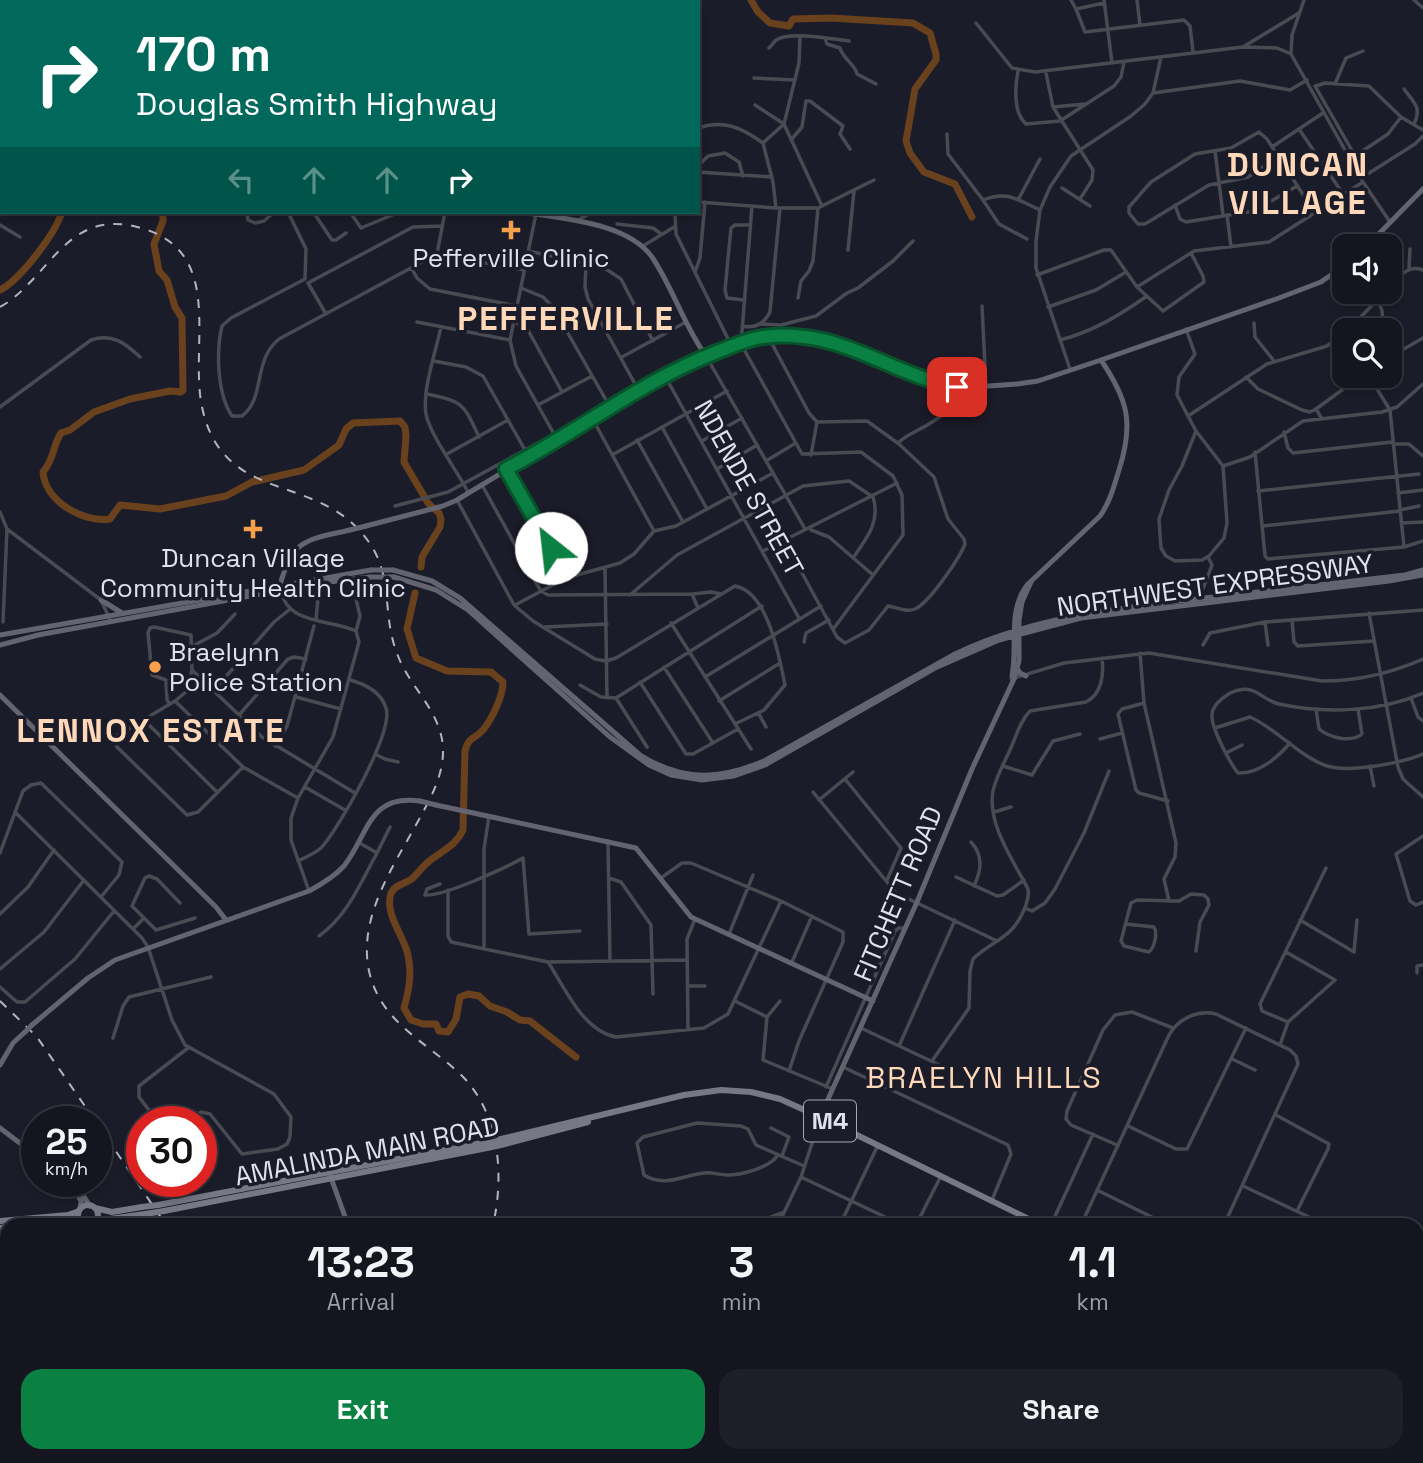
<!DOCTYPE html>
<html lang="en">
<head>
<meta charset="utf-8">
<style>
  :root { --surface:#14151f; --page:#1d1e28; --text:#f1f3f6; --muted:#9d9fa4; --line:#33343d; --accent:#0b8043 }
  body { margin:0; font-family:"Space Grotesk",sans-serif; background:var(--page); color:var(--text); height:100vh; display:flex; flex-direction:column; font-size:26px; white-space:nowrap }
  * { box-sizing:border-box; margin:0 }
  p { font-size:23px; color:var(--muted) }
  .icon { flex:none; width:38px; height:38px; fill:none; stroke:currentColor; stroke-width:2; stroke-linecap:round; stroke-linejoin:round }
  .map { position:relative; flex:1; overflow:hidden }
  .side { position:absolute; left:0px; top:1218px; width:1424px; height:245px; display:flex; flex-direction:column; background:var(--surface); border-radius:21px 21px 0 0; box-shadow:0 4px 10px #0003,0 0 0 2px var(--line) }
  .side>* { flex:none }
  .banner { position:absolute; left:0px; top:0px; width:700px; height:214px; box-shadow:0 4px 10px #0003,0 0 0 2px var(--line); background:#00695c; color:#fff; overflow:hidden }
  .tools { position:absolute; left:1332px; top:234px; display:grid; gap:14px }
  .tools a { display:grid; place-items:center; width:70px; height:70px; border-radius:14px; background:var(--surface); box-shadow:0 4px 10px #0003,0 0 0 2px var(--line); font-size:35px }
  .speed { position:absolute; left:21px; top:1106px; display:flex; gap:14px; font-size:35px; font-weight:700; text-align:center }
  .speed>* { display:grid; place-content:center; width:91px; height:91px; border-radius:50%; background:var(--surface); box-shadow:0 4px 10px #0003,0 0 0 2px var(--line); line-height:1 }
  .speed small { font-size:18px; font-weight:400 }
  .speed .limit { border:10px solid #d22; background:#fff; color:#111 }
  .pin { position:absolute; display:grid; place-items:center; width:60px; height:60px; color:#fff; margin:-30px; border-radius:14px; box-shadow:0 4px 10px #0006 }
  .me { position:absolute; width:77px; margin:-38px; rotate:331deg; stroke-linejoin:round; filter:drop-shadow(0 0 5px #0008) }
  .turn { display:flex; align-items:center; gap:24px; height:147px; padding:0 21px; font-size:32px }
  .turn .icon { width:91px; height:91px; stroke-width:2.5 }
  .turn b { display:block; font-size:49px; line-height:60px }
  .lanes { display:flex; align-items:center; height:66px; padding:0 21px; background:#0003; justify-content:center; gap:35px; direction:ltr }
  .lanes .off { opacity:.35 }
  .eta { display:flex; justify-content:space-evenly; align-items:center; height:119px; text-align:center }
  .eta b { font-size:42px; font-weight:700; line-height:49px }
  .cta { display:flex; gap:14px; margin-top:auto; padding:14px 21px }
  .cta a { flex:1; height:80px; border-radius:21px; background:var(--accent); color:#fff; font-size:28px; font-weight:700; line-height:80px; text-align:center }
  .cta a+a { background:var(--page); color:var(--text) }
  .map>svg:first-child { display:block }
  .green { fill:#3c230b }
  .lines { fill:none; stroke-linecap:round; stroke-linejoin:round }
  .river { stroke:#69411d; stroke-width:7 }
  .street { stroke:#4a4b52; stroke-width:3.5 }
  .secondary { stroke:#63646f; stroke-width:5 }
  .primary { stroke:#767886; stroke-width:6 }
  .rail { stroke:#b4b5c0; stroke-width:2; stroke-dasharray:9 9; stroke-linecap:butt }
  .secondary-bridge { stroke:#63646f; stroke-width:5 }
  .primary-bridge { stroke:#767886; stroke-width:6 }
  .route-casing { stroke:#07532c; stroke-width:18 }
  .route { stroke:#0b8043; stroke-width:12 }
  .poi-dot { fill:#f9a04d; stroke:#1b1c29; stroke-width:2.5 }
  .labels { text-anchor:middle; stroke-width:7; stroke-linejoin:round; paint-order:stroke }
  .shield { fill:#1b1c29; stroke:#a6a7b2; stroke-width:2 }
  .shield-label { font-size:24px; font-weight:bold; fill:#e1e2ec }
  .poi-label { font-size:26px; fill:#e1e2ec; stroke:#1b1c29 }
  .street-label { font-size:26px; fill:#e1e2ec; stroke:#1b1c29 }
  .quarter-label { font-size:30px; letter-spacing:2px; fill:#ffd8b9; stroke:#1b1c29 }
  .district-label { font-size:33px; font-weight:bold; letter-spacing:2px; fill:#ffd8b9; stroke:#1b1c29 }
</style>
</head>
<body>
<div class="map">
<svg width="1423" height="1463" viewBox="0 0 1423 1463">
  <rect width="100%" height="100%" fill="#1b1c29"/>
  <path class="green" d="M7,1443V1456H24L30,1462L0,1463V1449Z"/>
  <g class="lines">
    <path class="river" d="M751,0L758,12L770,23L789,26L793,19L831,18L913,23L930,33L936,54V60L915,89L906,141L910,153L924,172L955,184L972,217
      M163,212V221L154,244L159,271L167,280L175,307L182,318L183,390L181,392L170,391L130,399L94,412L70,430L61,433C52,447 55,458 43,472C45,501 83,523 110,519L120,505L160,509L226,496L252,482L304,470L339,445L346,429L353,423L400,421L405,427L406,436L404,462L428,503L439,513L441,519L440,527L422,557L421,567
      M0,290C20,280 55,234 62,212
      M415,593L407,629L416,658L447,671L491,672L503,682C503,696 492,719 483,730C474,740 469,736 465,751L463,830C456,845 445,849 432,859C424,864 419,872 413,878C406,884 395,884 391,893C384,914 404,936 408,955C412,975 409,990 404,1008L411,1020L423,1024H436L439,1031L448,1032L456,1019L460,997L468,994L479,996L490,1006L507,1012L520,1020L530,1021L576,1057"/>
    <path class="street" d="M32,0L34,2
      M81,0L82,2
      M132,0V2
      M165,0L166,2
      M572,0L576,2
      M1071,0L1076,9L1104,3
      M1104,0L1112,63
      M1137,0L1140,25
      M1304,0L1292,35L1291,54L1363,182L1390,222
      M1414,0L1423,8
      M39,2L41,0
      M100,2L104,0
      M525,2L526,0
      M553,2V0
      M584,2V0
      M682,2L683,0
      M1076,9L1085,32L1184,20L1190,26L1193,52
      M0,14L2,15
      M976,23L1012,68L1035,72L1243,47L1277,48L1291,54
      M825,38L827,44L840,48C843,59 855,64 857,74L876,84
      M1243,47L1299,13
      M769,48C770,47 776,40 776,40C790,31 833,39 849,41
      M0,56L2,53
      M1018,71C1015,86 1013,113 1026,124L1060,121L1114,86L1121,77L1124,62
      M1046,73L1053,107L1093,170L1092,180L1080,199
      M754,78L795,80
      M1335,84L1346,58L1363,51
      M1315,86L1366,175L1415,144L1423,136
      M1316,86L1325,83L1369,86L1401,117L1423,130
      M1404,89C1414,103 1422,107 1414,124
      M1153,93L1240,81L1290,90L1307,80
      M755,105L784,124L822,206
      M1053,107L1085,104
      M698,128C724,119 742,128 763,143L773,182L776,208
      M1299,129L1343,194
      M947,134L948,154L983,200
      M0,140L2,145
      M791,140L802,127L806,101H810L843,126L840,134L850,149
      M763,143L784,124L799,63L800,37
      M1272,147L1323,113
      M1215,151L1223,215
      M0,156L2,155
      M1355,156L1388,134L1401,117
      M1278,157L1248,177L1209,185L1145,224H1138L1129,213V207L1151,182L1195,154L1231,148L1259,132L1267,139L1315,213
      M698,166L708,156L725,153L739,162L743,176
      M698,172L772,177
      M1062,188L1090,206
      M0,189L2,190
      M1018,200L1040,159
      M698,202L776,208H818L874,180
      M1175,205L1180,219L1186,222L1254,211L1297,186
      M752,206L741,344L802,454L861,452L893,476L902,495L903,535L834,628
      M247,212L248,220L255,223L264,221L274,212
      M288,212L306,249L305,279
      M350,212L361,228L397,213
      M675,212L676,234L732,347
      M289,213L317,212
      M314,213L332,240H336L346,233
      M536,214L510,340L516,366L554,434
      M1227,215L1231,247
      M580,219L592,212
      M617,224L653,228L661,234
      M0,225L20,237
      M1027,239L999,224L983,200C1007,190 1018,200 1040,210
      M643,246L674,227
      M848,250L854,191
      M528,251L603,267L621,279L653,341
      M437,254L445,212
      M586,264L585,287L588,299L639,391
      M1409,268L1410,249
      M412,269L417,278L430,289L517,306
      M695,272L700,258L705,202
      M1037,275L1104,250H1111L1137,287L1163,311L1204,282L1203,276L1191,253
      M305,279L231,318L222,326C216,351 217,394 232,416H242C266,398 252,361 279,339L437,254L524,270
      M308,283L413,227L442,226
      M308,283L326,314
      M1137,287L1194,251L1269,242L1363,182
      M1390,287C1400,277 1407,264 1423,270
      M521,288L543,297L553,307L610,407
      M1376,292L1382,311L1384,331
      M798,298L801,281L809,271L813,261L818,208
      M744,300L727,298L725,290L731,228L735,225H750
      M982,306L986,387
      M1048,307L1096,290L1126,272
      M514,321L528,330L562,392
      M417,322L510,340
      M1254,323L1255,337L1274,361
      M760,324L781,325L816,316L847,293L858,288L893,261L913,241
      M742,326C755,329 764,324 770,312L780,208
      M441,327C436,351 422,390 426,414C430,435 458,472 468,492
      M1186,329L1195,354L1179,377L1177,395L1196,431L1223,466L1227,523L1224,538L1209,556L1202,560L1175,561L1166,556L1161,548L1159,519L1169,490L1182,466L1196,431
      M1347,331L1385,292
      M769,338L809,413L817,422L867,421L899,444L934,477L948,519L964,539L965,544C959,559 929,603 915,609C906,613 897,607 888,606L869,630L845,643L837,637L784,540
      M1060,340C1092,332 1120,315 1147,296
      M706,356L805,529
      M622,357L686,322
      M1390,357L1423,338
      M434,361L466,367L483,376L525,450
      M1070,369L1036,268V241L1040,210L1050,187L1071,156L1131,116L1145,104L1153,93L1161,57
      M665,376L799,618
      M1369,376L1390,410L1404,547
      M1246,377L1258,389L1302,410L1310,412L1316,409
      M427,394C464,402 463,403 479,437
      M538,405L592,376
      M0,407L91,340C112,333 125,343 140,357
      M1188,416L1267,364L1327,346L1344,333
      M592,418L654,531
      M1322,419L1316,409L1361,376
      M662,427L707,509
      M1284,432L1288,448L1293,453L1392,442
      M637,440L683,522
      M702,441L742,418
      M898,443C908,433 921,430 932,422C942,416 950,409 961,403
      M1393,444H1409L1423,456
      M1255,452L1265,556L1268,559L1404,547L1423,541
      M447,454L508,420
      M612,455L727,391
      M811,455L817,422
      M766,461L794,444
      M1223,466L1250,457L1303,421L1382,412L1397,407L1423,384
      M717,469L757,445
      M507,470L566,577
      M482,485L535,581L541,591L548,595L692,594L698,608
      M1258,491L1419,474
      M1398,493L1423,490
      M457,500L514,605L533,621L595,659L606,661L616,658L735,586C768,592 779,656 785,685L764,710L735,724
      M395,506L448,492L569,426
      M1400,510L1419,506
      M0,512L7,529L101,600L111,622
      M1401,523L1423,522
      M1263,526L1400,511
      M811,530L829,537L873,575
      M763,551L897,483
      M605,569L607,698
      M281,591C288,625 330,619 356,631
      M692,594L711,592L721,594
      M630,595L677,555L803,486L849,481L873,497C881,522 866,539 853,558
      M1199,599L1212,565L1208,557
      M515,605L566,578L620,563L634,554L654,531L676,526L773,473
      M1369,613L1398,767L1403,779L1423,797
      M316,620L318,598
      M1292,620L1294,642L1298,646L1374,641
      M3,622L7,529
      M1265,622L1268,645
      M671,623L751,749
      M545,627L607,624
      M804,642L806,633L829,620
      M1203,645L1210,633L1265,622L1423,610
      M193,646L217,633L235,614
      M1140,653L1144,703L1176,843L1175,857L1164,879L1169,901
      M664,667L713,743
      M192,670L262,737L355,793
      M705,677L821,606
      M1011,679L1064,663L1149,653L1322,681C1357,681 1391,673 1423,659
      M640,682L686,754H693L738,729
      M580,685L601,697L616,698L762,606
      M214,690L274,622L289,610
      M296,697L341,709
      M616,698L647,747
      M1411,698L1418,717L1423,721
      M175,701L243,767L298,798
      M719,701L780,663
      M1144,703L1122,709L1118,714L1136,790L1139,793L1168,801
      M170,704L167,700L166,680L152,675L148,633L150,628L154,627L191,635L192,670L187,691L175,701L118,735L115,741L117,747L187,815L198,812L243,767
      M1316,709L1319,729C1330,738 1351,743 1362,734L1358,709
      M759,714L766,727
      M239,715L288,659L294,657L306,659
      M144,720L217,792
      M1215,728L1250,717C1274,727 1303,759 1327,766C1350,773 1401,763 1423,754
      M1100,739L1122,733
      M1290,743C1277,758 1259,774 1238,773C1230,763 1210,726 1212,714C1213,703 1229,692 1239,690C1256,686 1264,701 1279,704C1325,714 1380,712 1423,693
      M275,746L287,726L314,626
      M1226,753L1242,745
      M377,755L385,759L398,762
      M1003,766L1032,775L1053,741L1080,734
      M1370,766L1374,786
      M845,779L901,848L887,880
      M305,787L345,810
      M813,792L896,893L997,941
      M819,800L853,772
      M15,812L142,938L148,947L172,1020L185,1045L274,1094L291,1117L290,1137L287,1144L278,1149L242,1154L210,1114L201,1112L185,1122
      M994,812L1011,807
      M1423,836L1396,854L1410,901L1416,905L1423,902
      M608,841L610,961
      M971,842C984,856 981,871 974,886
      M0,853L23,791L31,785L41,783L122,862L119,875L101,897
      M377,853L390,827
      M298,861C306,857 314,854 321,848C338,830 394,732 386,708C381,692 365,684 350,680
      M956,877L997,896L1003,895L1024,880
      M609,878L621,882L651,925L653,994
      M661,878L682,863H691L781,901L843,932V942L799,1041L789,1071
      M440,884L427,889L425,895C443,897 505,868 523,858L529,934L580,931
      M448,890V936L451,942L548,962C565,988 583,1031 616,1037L704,1028L728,1014L781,901
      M309,891L291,840V818L298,798L333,737L359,642L356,631L360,616L355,595
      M180,903L157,879L149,876L145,878L132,906L156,930L195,918
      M1025,908L1032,911L1045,903L1055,889L1084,833L1109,771
      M0,914L28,887L54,850
      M1300,920L1354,952L1357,920
      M1126,924L1154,927C1158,934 1154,948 1149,952L1124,946L1121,941L1131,903L1137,900L1179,901L1191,894L1204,895L1208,899L1209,905L1200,922L1196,951
      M133,929L143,919
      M729,934L753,875
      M319,936C348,915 360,884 377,853L358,842
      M484,949V849L489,816
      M548,962L687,960
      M792,962L812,916
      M0,969L44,932L84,880
      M1417,973V966L1423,965
      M688,986H705
      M0,987L17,1002H25L75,959L114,911
      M735,1001L767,1017
      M780,1001L767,1017L763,1060L833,1089
      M1288,1022L1262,1011L1260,1004L1326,868
      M861,1028L950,1070
      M688,1029L687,939L695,919
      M113,1038L123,1006L129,997L211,977
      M1280,1045L1288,1022L1335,980L1286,952
      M899,1046L955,920
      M1232,1059L1255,1070
      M932,1061L969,1008L970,971L973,959C994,939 1011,940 1024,910C1027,903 1029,896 1028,889C1013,860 987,824 993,791C996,777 1004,763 1010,750C1016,737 1020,721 1030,711L1086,702C1102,694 1104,674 1102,658
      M843,1067L1008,1145L1011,1154L992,1200
      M826,1087L895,931L899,928H906
      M1276,1115L1329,1144L1328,1149L1297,1211
      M158,1122L139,1097V1086L188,1048
      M1128,1126L1176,1149H1187L1246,1028
      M771,1128L789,1137L782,1156
      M1117,1145L1071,1125L1066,1119L1067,1111L1103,1030L1115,1015L1132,1012L1173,1028
      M778,1155C769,1168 742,1175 727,1175C719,1175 712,1172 704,1173C684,1175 664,1188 644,1175L637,1143L643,1137L697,1123L741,1126L748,1129L756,1145L804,1166
      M801,1177L902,1225
      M1243,1186L1309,1217L1320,1225
      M1097,1190L1168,1225
      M749,1225L782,1213
      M778,1225L801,1177L820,1119
      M840,1225L878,1145
      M916,1225L941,1176
      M1051,1225L1093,1134
      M1081,1225L1169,1035C1178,1019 1198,1009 1216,1014L1290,1050L1296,1056L1298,1064L1224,1225
      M1418,1344L1422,1346L1418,1355
      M0,1373L7,1380
      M80,1456L87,1463
      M604,1456L611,1463
      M980,1456L981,1463
      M1203,1456L1213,1461
      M1389,1456L1404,1463
      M667,1458L675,1463
      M719,1463L739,1456
      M832,1463L835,1456
      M870,1463V1456
      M1042,1463L1045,1456
      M1110,1463L1113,1456
      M1190,1463L1194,1456
      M1265,1463L1268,1456
      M1312,1463L1313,1460
      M1366,1463L1369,1456"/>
    <path class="secondary" d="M627,2L628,0
      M0,122L2,121
      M522,212C562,219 627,222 652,257C673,288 684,326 706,356
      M1366,247L1423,189
      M366,526L443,506L457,500L592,418L665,376L692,362L755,338L803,337L819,340L909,374L948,385L975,387L1017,384L1038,381L1101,360L1279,298L1321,282L1344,266
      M393,570L432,581L460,598L640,755C683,782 721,780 766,760L955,654C1036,615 1126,607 1214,597C1278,590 1342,582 1405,575L1423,570
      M394,577L436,590L468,610L610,737L649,765L671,775L702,780L734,776L765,765L935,668L999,640L1081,618L1389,581L1423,575
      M280,585C293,538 307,540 350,530
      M101,600L122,613
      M0,635L371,570
      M0,645L38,635L321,583L370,577
      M1017,668L1020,673L1026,676
      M1012,676C1018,646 1007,611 1027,585L1100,516C1110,502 1114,486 1119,470C1134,423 1128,400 1101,360
      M0,695L216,907L226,920
      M436,805L636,848L691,917L873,1001
      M32,1025L88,978L115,960L309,891C322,884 334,877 344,866C369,834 368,794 420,801
      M0,1065L13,1043L25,1032
      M820,1117L917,902L972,769L1014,679L1019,661V620L1022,602L1031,582
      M0,1128L37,1156
      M330,1175L348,1225
      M66,1181L82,1194L90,1206
      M74,1190L81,1201L80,1209
      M264,1463L267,1456"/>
    <path class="primary" d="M501,1139L684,1095L721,1090L751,1092L780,1099L820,1117L1041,1225
      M501,1145L588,1122
      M158,1205L487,1142
      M78 1215a10 10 0 1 1 20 0a10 10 0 1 1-20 0Z
      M95,1208L112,1212L142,1207
      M164,1211L487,1148
      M0,1221L68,1215L79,1211
      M96,1221L145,1214
      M49,1225L81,1222
      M0,1228L7,1227
      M1418,1406L1423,1409"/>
    <path class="rail" d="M0,307C50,279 66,206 141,228C226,252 189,345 202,407C221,497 301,477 352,523C400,567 378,607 398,656C411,689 440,710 443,747C444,771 434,792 423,812C398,860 357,914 369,971C380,1021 423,1040 458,1072C499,1109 505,1173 493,1225
      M0,1001L37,1037L96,1122
      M96,1122L166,1225
      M436,1456L438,1463
      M189,1463L191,1456"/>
    <path class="secondary-bridge" d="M350,530L366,526
      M371,570H393
      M370,577H394
      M420,801L436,805
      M25,1032L32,1025"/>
    <path class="primary-bridge" d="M487,1142L501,1139
      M487,1148L501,1145
      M142,1207L158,1205
      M145,1214L164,1211"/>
  </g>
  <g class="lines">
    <g class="route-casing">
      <path id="route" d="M551,548L506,469C578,432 641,381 717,352C730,347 743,341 757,338C771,335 790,335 805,337C857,343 904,378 957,387"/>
    </g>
    <use href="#route" class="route"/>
  </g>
  <g class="poi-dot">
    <path d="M507.5 219.5h7v7h7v7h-7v7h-7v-7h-7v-7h7z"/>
    <path d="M249.5 518.5h7v7h7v7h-7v7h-7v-7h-7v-7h7z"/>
    <circle cx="155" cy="667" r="7"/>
  </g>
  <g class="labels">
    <rect class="shield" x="804" y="1100.5" width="52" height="41" rx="5"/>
    <g class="shield-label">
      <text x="830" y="1129">M4</text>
    </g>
    <g class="poi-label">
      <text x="511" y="267">Pefferville Clinic</text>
      <text x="253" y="567">Duncan Village<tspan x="253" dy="30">Community Health Clinic</tspan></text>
      <text x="169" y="661" text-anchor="start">Braelynn<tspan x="169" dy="30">Police Station</tspan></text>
    </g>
    <g class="street-label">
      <text transform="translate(749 488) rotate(61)" y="9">NDENDE STREET</text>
      <text transform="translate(1215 585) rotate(-8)" y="9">NORTHWEST EXPRESSWAY</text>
      <text transform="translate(898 894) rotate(-67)" y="9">FITCHETT ROAD</text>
      <text transform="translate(367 1151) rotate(-11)" y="9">AMALINDA MAIN ROAD</text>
    </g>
    <g class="quarter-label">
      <text x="984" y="1088">BRAELYN HILLS</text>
    </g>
    <g class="district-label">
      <text x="1298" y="176">DUNCAN<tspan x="1298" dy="38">VILLAGE</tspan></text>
      <text x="566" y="330">PEFFERVILLE</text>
      <text x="151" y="742">LENNOX ESTATE</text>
    </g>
  </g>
</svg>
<div class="tools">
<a><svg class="icon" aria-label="sound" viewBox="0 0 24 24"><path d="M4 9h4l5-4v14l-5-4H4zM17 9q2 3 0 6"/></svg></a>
<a><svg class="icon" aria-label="search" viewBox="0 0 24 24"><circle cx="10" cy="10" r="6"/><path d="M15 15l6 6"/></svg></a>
</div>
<div class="speed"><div>25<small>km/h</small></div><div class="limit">30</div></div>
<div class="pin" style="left:957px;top:387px;background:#d93025"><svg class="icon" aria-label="arrive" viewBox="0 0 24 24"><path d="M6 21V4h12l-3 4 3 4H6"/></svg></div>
<svg class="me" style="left:551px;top:548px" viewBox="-20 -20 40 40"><circle r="19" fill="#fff"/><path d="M0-13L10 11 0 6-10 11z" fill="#0b8043"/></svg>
<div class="banner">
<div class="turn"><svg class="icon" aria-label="right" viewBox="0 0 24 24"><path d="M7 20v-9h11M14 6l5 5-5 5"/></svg><div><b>170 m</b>Douglas Smith Highway</div></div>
<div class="lanes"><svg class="icon off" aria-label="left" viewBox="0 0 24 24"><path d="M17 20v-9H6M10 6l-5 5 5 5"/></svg><svg class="icon off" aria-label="ahead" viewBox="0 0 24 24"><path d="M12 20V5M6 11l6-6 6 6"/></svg><svg class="icon off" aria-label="ahead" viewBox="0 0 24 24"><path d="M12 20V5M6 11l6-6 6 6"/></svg><svg class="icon" aria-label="right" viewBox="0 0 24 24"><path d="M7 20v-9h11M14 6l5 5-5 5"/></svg></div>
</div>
<section class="side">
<div class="eta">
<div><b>13:23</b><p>Arrival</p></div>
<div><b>3</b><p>min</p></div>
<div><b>1.1</b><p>km</p></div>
</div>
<div class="cta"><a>Exit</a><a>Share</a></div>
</section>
</div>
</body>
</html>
